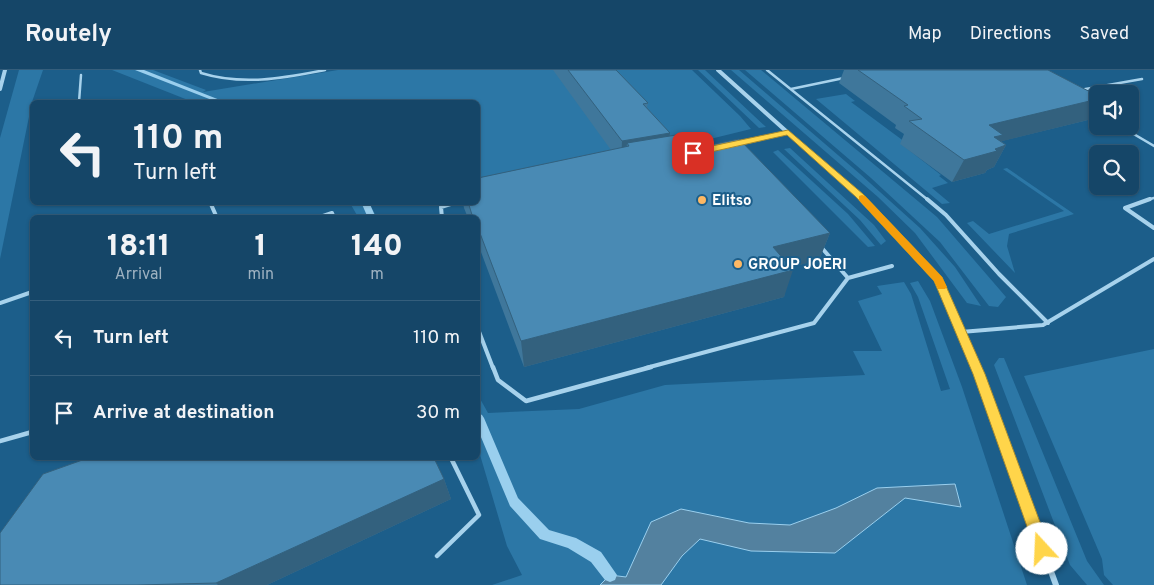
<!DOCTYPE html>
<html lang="en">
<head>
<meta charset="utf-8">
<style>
  :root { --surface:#154668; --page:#225071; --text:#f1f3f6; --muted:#9db1c0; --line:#345e7c }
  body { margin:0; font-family:Overpass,sans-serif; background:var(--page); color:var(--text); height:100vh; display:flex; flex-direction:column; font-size:19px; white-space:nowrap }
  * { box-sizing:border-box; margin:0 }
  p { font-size:16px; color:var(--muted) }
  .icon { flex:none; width:28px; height:28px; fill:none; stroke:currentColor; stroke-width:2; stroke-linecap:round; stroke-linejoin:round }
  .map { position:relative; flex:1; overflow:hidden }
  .details { position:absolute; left:30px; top:145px; width:450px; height:245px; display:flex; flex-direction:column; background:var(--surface); border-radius:8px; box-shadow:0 1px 4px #0004,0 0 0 1px var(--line) }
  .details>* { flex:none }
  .guide { position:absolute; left:30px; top:30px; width:450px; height:105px; border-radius:8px; box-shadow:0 1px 4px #0004,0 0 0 1px var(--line); background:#154668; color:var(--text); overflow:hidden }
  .buttons { position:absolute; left:1089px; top:15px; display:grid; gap:10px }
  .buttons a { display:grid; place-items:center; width:50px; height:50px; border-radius:8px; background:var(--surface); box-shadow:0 1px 4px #0004,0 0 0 1px var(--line); font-size:25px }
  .pin { position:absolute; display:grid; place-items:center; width:42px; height:42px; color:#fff; margin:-21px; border-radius:10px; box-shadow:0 2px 8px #0006 }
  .me { position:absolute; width:55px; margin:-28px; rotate:340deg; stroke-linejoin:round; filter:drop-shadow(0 0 4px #0008) }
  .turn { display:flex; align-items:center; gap:18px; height:105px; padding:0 20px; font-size:22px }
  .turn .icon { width:65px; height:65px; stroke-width:2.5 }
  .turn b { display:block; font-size:35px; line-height:42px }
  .eta { display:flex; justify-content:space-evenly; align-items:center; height:85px; text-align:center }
  .eta b { font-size:30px; font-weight:800; line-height:35px }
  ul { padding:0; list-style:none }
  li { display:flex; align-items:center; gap:15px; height:75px; padding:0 20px; border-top:1px solid var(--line) }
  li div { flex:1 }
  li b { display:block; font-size:19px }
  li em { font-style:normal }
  header { display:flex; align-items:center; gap:30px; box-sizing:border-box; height:70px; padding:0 25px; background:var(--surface); border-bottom:1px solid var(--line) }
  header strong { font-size:24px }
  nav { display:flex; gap:28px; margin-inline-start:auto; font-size:18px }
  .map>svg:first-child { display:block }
  .green { fill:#2c77a6 }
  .water { fill:#53819f; stroke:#9acfee }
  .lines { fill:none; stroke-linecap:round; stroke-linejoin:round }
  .stream { fill:#9acfee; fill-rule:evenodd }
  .lane-far2 { stroke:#a7d2ec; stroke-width:2.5 }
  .lane-far1 { stroke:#a7d2ec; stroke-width:4 }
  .lane { stroke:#a7d2ec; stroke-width:4.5 }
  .street-far2 { stroke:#a7d2ec; stroke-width:4 }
  .street-far1 { stroke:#a7d2ec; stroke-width:4.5 }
  .street { stroke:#a7d2ec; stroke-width:6 }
  .wall { fill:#3f779b }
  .shaded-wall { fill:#33617e }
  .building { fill:#498ab4; stroke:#33617e }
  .route { fill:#ffd54a; stroke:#a68a30 }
  .slow { fill:#f59e0b }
  .poi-dot { fill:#fdb864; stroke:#1c5e8a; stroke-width:2 }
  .labels { text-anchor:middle; stroke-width:4; stroke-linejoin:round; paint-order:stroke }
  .poi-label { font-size:15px; font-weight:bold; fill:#fff; stroke:#1c5e8a; text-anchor:start }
</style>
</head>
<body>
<header>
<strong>Routely</strong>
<nav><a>Map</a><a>Directions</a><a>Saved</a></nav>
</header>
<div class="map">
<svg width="1154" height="515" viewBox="0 0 1154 515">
  <rect width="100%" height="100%" fill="#1c5e8a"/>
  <path class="green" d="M19,0H43L32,32L0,189V68Z
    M112,0H153L206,20L203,22L338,0H692L740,46L751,59L706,70L698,62L478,108V32H193Z
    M698,0H705L766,57L759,58Z
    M731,0H739L860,104L920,158L955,197L981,236L967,233L915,163L878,127Z
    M745,0H761L937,147L1006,227L998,237L989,236L940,172L871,108Z
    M846,24L855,31L851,32L905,72L901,74L941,105L939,106L948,113L932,118L950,133L942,134L816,29Z
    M790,78L874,155L886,171L881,175L860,150L784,79Z
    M778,80L848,144L875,176L868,177L773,82Z
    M1007,98L1074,144L1009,164L1007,176L1015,203L967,153L973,151L989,164L1064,141L1003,99Z
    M350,133H368L377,147H358Z
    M918,211L930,231L962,317L1027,515H492L522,505L507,476L478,378V325L488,343L579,339L665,315L865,305L853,281H882L858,231L882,224L877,216L904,212L911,224L941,321L950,319L918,227L910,213Z
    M1154,279V515H1113L1104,505L1102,489L1024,306Z
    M999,288H1004L1087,491L1104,515H1087L1070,495L994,295Z"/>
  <path class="water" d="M955,414L961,437L905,428L835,483L751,481L700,469L682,486L661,515H600L610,505L626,507L651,452L681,439L749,453L790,455L836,438L877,418Z"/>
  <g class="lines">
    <path class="stream" d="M135,0H144L225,32H217Z
      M361,132H369L376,148H368Z
      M478,343L482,345L484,348L518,428L549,460L576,468L601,482L617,505L615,510L610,512L605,510L591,492L568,478L540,469L510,436L478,360Z"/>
    <path class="lane-far2" d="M200,0L201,3C243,16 283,8 325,0
      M767,0L928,130
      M791,19L844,8
      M1080,20L1142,9
      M79,32L81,5
      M1120,56L1154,76
      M740,74L788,62
      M1147,130L1154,128"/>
    <path class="lane-far1" d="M927,129L946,145L999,204L1048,253
      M1150,129L1125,138L1154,158
      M210,132L217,148
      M317,148L332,143L334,148
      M442,148L441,137L457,132
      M821,177L848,208L892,196
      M0,233L32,222
      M478,259L493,298
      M961,262L1043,255L1154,189
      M646,298L814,253L848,208"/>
    <path class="lane" d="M493,297L498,310L526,331L651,297
      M0,371L32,362
      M437,486L479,445L451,388"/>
    <path class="street-far2" d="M718,0L863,130
      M0,19L5,0"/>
    <path class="street-far1" d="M862,129L938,210L977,298"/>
    <path class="street" d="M976,297L1056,515"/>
  </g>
  <path class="wall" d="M553,0H616L648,33L647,38L670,63V66L690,79L830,163L819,190L790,197L784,227L524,297L478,174V148H468L464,138L463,132H478L611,80Z
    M844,0H1048L1098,26V35L1088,50L1001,71L1006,75L994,97L987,100L985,103L952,112L900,74L904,64L895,58L896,55L839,13Z
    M444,409L451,429L267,515H0Z"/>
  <path class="shaded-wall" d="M1098,29V35L1088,50L999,72L1006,75L994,97L987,100L985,103L952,112L964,90L989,55Z
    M670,63L667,85L629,76L627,73L625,93H621L622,71Z
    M830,163L819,190L765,204L773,177Z
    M793,200L784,227L524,297L521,271Z
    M444,409L451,429L267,515H218L216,513Z"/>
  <path class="building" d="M568,0H616L648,33L643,34L670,63L622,71Z
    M858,0H1048L1098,26V29L989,55L1003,65L994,67L1006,75L995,79L997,81L964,90L909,51L922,49L904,36L908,35Z
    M676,65L690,79L739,69L830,163L773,177L793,200L521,271L478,158V148H473L468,132H478V108L629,76L627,73Z
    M88,388H434L444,409L216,513L137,515H0V463L43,404Z"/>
  <path class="route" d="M788,60L863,124L942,207L985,304L1050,479L1048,484L1042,486L1037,484L1035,479L973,304L934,211L856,127L787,65L693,86L689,83L693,80Z"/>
  <path class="slow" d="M862,125L865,126L942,207L947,217L945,219H938L934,211L859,130V126Z"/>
  <g class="poi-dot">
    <circle cx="702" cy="130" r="5"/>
    <circle cx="738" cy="194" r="5"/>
  </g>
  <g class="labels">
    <g class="poi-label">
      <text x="712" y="135">Elitso</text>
      <text x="748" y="199">GROUP JOERI</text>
    </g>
  </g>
</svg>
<div class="buttons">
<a><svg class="icon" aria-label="sound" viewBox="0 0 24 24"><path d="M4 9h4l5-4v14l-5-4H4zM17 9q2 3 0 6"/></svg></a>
<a><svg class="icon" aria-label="search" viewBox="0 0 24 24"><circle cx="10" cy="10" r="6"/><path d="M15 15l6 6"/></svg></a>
</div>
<div class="pin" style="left:693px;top:83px;background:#d93025"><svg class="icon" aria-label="arrive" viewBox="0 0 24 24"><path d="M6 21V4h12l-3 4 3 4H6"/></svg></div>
<svg class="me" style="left:1042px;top:479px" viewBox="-20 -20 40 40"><circle r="19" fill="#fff"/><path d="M0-13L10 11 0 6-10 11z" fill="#ffd54a"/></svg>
<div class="guide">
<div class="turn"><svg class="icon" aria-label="left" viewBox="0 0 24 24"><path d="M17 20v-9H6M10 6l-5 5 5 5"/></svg><div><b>110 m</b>Turn left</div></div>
</div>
<section class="details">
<div class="eta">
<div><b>18:11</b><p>Arrival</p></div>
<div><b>1</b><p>min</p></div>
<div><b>140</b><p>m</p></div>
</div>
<ul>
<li><svg class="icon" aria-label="left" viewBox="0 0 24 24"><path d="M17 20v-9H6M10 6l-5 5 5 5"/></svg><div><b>Turn left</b></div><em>110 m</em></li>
<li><svg class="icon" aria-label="arrive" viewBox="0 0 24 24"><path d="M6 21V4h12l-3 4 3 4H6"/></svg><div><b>Arrive at destination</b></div><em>30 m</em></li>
</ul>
</section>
</div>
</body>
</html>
